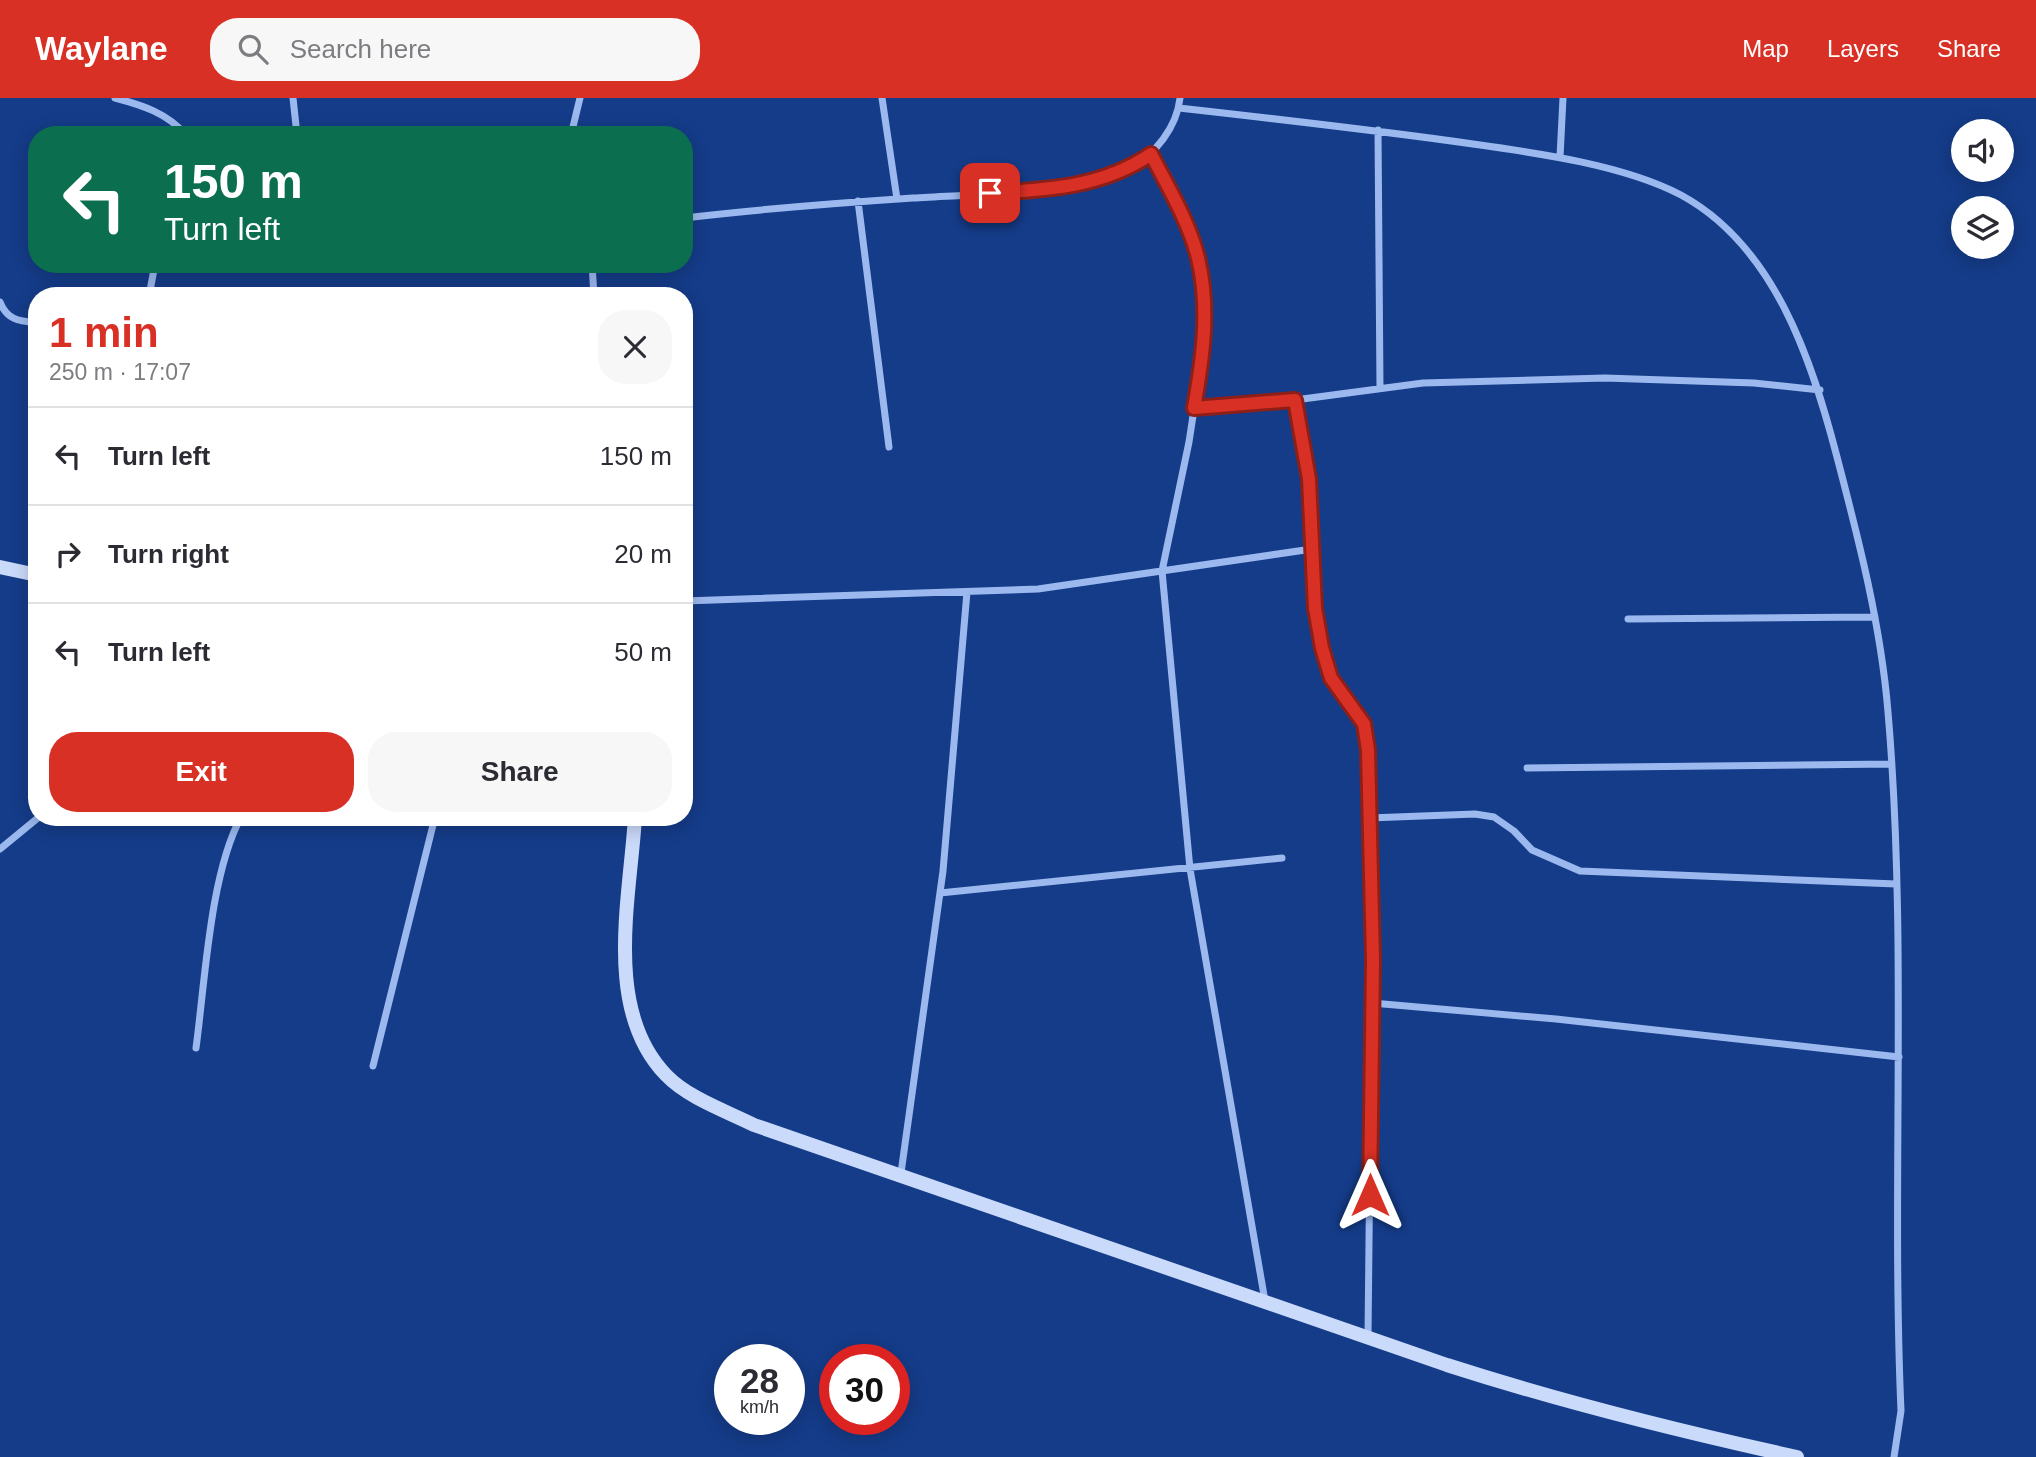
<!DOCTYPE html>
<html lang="en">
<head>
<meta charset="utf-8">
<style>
  :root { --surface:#fff; --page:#f7f7f7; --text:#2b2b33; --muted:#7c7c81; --line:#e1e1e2; --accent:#d93025 }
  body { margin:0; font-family:Arial,sans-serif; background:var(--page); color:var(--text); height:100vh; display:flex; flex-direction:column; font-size:26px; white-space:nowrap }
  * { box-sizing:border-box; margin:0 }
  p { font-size:23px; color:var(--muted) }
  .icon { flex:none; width:38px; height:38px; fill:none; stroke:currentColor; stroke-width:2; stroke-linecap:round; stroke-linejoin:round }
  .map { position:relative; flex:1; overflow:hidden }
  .panel { position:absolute; left:28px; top:189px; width:665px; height:539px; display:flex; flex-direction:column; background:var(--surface); border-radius:28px; box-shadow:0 4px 18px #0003 }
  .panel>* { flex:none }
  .guide { position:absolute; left:28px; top:28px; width:665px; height:147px; border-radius:28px; box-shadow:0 4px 18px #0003; background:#0b6e4f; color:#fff; overflow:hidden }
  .controls { position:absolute; left:1951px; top:21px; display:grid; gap:14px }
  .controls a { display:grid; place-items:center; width:63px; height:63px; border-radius:50%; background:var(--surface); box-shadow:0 4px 18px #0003; font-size:35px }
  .speed { position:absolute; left:714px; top:1246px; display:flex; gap:14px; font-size:35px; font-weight:700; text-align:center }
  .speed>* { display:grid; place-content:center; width:91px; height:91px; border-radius:50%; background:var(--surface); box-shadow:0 4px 18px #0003; line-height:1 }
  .speed small { font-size:18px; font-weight:400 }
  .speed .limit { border:10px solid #d22; background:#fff; color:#111 }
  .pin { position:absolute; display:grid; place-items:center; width:60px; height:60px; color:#fff; margin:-30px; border-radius:14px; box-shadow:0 4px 10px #0006 }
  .me { position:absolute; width:77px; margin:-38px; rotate:0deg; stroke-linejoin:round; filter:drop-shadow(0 0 5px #0008) }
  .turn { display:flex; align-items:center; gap:24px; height:147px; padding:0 21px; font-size:32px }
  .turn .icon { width:91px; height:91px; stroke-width:2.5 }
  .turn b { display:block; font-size:49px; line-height:60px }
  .round { display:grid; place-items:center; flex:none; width:74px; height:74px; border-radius:28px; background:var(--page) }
  .head { display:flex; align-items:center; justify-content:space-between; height:119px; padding:0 21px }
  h1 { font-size:42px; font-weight:700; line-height:52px; color:var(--accent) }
  .cta { display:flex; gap:14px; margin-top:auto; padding:14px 21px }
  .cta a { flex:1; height:80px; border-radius:28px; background:var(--accent); color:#fff; font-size:28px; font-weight:700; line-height:80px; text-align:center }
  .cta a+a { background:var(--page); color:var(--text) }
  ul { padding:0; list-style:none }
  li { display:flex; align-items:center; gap:21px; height:98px; padding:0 21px; border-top:2px solid var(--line) }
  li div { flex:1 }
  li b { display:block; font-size:26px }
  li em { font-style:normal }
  header { display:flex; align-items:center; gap:42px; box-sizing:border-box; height:98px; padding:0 35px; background:var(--accent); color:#fff }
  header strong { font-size:33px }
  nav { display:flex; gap:38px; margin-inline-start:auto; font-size:24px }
  .search { width:490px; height:63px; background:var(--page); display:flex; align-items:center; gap:18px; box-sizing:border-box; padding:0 24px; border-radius:28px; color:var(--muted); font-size:26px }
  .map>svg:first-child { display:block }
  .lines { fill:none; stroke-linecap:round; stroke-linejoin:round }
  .street { stroke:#9cb9ef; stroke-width:7 }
  .secondary { stroke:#cadafa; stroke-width:14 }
  .route-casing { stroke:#8d1f18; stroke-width:18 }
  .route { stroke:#d93025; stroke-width:12 }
</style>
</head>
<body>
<header>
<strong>Waylane</strong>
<div class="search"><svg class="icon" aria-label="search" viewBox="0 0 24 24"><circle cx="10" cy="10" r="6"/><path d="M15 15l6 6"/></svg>Search here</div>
<nav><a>Map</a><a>Layers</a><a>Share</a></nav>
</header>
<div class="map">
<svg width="2036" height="1359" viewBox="0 0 2036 1359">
  <rect width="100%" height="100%" fill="#153c89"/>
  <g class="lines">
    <path class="street" d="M115,0C142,7 167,15 186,37
      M293,0L297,37
      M882,0L897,101
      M1179,10C1277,21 1375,32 1473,46C1537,55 1624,67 1681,97C1775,148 1812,263 1837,359C1859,443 1881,528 1888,614C1908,847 1891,1081 1901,1313L1894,1359
      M1378,32L1380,290
      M571,37L580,0
      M1151,56L1198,157L1205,198L1204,246L1189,344L1162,473L1190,771L1265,1203
      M1560,59L1563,0
      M858,103L889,349
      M684,120C761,111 837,105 913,100C968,96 1084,97 1129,71C1155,57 1177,29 1180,0
      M592,166L594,198
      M149,198L155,166
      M0,204C7,222 19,223 37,225
      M1295,302L1309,381L1315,510L1322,550L1331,580L1364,626L1368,652L1372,861L1368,1239
      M1194,310L1295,302L1423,285L1605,280L1754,285L1820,292
      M684,503L1038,491L1312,451
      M1628,521L1875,519
      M1527,670L1891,666
      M1369,720L1475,716L1494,719L1514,733L1532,752L1580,773L1896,786
      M0,751L39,719
      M940,795L1282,760
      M1372,905L1556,921L1899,959
      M196,950C205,884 210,776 241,719
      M373,968L435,719
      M901,1075L943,773L967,494"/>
    <path class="secondary" d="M0,469L37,477
      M635,719C630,801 603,912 666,977C688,1000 726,1013 754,1027L1447,1267C1562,1304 1678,1333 1797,1359"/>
  </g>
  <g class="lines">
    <g class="route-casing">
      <path id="route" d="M990,95C1047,92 1103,89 1151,56C1168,89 1189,124 1198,160C1210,210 1203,259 1194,310L1295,302L1309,381L1315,510L1322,550L1331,580L1364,626L1368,652L1373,861L1370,1097"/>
    </g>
    <use href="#route" class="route"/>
  </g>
</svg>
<div class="controls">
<a><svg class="icon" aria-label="sound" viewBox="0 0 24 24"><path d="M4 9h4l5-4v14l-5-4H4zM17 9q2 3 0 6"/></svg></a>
<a><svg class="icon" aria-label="layers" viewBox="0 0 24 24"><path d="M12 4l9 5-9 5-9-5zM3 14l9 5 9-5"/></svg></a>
</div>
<div class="speed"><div>28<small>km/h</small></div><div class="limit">30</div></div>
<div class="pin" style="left:990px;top:95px;background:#d93025"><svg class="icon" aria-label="arrive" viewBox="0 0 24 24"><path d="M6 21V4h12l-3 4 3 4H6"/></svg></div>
<svg class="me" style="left:1370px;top:1097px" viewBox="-20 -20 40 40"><path d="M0-17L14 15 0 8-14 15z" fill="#d93025" stroke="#fff" stroke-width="4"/></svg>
<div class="guide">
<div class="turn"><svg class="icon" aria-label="left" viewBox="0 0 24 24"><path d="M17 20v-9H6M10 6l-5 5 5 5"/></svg><div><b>150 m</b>Turn left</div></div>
</div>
<section class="panel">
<div class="head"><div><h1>1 min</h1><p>250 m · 17:07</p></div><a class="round"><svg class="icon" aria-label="close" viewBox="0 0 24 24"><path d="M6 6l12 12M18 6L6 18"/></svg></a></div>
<ul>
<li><svg class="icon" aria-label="left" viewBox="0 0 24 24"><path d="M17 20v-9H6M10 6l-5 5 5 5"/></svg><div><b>Turn left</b></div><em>150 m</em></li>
<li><svg class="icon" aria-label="right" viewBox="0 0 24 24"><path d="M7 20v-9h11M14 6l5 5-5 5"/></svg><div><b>Turn right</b></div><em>20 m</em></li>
<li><svg class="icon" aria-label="left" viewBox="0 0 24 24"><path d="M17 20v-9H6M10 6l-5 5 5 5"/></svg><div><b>Turn left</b></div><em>50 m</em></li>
</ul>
<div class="cta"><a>Exit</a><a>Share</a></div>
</section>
</div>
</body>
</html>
